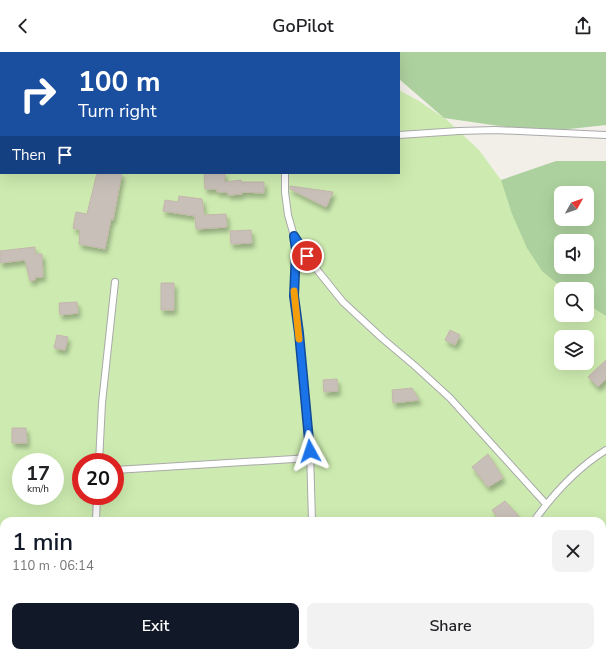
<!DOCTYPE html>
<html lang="en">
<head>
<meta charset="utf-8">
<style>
  :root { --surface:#fff; --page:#f2f2f2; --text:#202124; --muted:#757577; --accent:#111827 }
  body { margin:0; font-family:"Nunito Sans",sans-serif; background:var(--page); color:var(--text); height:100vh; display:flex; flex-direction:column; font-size:15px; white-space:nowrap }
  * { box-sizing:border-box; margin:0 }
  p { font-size:13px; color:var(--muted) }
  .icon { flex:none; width:22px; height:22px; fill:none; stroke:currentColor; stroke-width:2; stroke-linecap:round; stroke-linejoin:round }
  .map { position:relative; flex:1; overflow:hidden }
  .sheet { position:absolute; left:0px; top:465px; width:606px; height:140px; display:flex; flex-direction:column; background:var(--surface); border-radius:12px 12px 0 0; box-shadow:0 4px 16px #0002 }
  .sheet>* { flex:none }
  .hud { position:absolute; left:0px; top:0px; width:400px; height:122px; box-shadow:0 4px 16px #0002; background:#1a4fa0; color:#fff; overflow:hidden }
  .needle { width:26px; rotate:50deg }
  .buttons { position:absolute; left:554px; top:134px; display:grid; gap:8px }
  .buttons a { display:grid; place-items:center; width:40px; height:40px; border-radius:8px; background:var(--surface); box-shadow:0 4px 16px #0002; font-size:20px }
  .speed { position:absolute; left:12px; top:401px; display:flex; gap:8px; font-size:20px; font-weight:700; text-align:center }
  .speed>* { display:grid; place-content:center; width:52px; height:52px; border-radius:50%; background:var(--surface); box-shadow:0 4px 16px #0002; line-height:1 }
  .speed small { font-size:10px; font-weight:400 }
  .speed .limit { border:6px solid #d22; background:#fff; color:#111 }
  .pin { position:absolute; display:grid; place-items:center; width:34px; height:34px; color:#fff; margin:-17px; border:2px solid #fff; border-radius:50%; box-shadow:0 1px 4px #0007 }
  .me { position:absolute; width:44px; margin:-22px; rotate:355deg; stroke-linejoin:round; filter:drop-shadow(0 0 3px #0008) }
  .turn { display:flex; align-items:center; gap:14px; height:84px; padding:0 12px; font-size:18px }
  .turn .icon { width:52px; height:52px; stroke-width:2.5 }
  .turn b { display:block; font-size:28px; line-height:34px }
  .then { display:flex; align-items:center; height:38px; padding:0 12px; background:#0003; gap:8px; font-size:15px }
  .round { display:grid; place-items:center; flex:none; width:42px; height:42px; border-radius:8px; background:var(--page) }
  .overview { display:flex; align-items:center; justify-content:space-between; height:68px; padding:0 12px }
  h1 { font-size:24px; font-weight:600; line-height:30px; color:var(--accent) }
  .primary-button { display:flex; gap:8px; margin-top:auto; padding:8px 12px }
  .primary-button a { flex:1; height:46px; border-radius:8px; background:var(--accent); color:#fff; font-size:16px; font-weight:600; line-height:46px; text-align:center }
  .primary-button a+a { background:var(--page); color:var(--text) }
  header { display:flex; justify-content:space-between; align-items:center; height:52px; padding:0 12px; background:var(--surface); font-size:18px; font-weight:600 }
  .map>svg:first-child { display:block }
  .grass { fill:#cdebb0; fill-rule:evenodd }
  .forest { fill:#add19e; fill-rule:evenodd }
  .building { fill:#c7bfb8; stroke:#c4b6ab; filter:url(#shadow) }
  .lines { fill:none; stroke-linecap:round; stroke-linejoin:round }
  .lane-casing { stroke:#a9a9a9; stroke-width:8 }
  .lane { stroke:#fff; stroke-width:6 }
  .route-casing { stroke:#114b97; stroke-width:10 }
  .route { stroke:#1a73e8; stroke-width:7 }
  .slow { stroke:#f59e0b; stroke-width:7 }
</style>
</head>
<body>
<header><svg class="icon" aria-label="back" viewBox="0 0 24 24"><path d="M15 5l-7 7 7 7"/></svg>GoPilot<svg class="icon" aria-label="share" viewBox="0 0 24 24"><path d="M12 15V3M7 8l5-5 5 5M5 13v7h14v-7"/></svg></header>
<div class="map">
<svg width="606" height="605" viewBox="0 0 606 605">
  <defs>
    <filter id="shadow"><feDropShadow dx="2.5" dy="4.5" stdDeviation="2" flood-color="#0004"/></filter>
  </defs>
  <rect width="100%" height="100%" fill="#f2efe9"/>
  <path class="grass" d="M0,0L313,1H1V121H399V38L419,49L447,68L479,98L501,128L561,215L606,244V605H0ZM561,237H587V263H561ZM561,285H587V311H561ZM21,410H55V444H21ZM81,410H115V444H81ZM4,469H602V601H4Z"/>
  <path class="forest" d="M367,0H606V73L542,80L444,66L399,27V1Z
    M556,109H606V264L587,252V237H564L542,219L527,196L512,162L501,128ZM561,141H587V167H561ZM561,189H587V215H561Z"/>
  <path class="building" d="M97,121H122L113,168L111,167L105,197L79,192L80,178L73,176L76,160L87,162Z
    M204,121H225L224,130L241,128V130H264V141L242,140V142L228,143V140H217V137H205Z
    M290,134L333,140L326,155L290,137Z
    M179,144L202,147L204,163L226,162L227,175L196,177L195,164L163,159L165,148L178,150Z
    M251,178L252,191L231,192L230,179Z
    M35,195V202H42L43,225H35V228L30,229L25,208L0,211V199Z
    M161,231H174V258H161Z
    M77,250L78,261L60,263L59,251Z
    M450,278L460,283L455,293L445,288Z
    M57,283L68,285L65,298L54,296Z
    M606,308V327L598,335L588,325Z
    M337,327L338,339L324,340L323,328Z
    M412,336L419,348L393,351L392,338Z
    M12,376H26L27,391H12Z
    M488,402L503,426L488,435L472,415Z
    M505,449L523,469H500L492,458Z"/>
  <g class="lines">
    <g class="lane-casing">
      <path id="lane" d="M0,24L1,25
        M399,83L459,79L495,78L606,83
        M0,91L1,89
        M285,121V140L288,163L294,184L296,198L294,244L299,281L310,399L312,469
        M294,184L314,214L343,250L383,287L415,314L450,346L546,452
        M99,410L102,351L115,230
        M115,418L310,406
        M96,469L97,444
        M534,469C554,441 577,416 606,398
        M318,601V605
        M91,605V601
        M405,605L409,601"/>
    </g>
    <use href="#lane" class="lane"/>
  </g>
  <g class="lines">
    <g class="route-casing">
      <path id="route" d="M307,204L294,184L296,198L294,244L299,281L310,399"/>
    </g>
    <use href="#route" class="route"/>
    <path class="slow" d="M294,239L299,287"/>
  </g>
</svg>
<div class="buttons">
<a><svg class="needle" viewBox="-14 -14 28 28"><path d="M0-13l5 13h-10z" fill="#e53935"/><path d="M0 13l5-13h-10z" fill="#757577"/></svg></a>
<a><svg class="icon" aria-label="sound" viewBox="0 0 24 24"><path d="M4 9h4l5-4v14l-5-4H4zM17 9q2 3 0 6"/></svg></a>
<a><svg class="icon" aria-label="search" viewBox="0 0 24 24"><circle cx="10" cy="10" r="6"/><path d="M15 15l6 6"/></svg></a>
<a><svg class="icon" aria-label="layers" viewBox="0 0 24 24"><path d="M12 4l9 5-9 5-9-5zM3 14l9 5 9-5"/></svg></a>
</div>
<div class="speed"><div>17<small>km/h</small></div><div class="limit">20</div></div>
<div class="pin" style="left:307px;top:204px;background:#d93025"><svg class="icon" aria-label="arrive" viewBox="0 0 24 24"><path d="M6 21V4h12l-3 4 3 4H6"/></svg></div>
<svg class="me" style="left:310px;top:399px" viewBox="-20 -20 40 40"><path d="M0-17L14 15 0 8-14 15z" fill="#1a73e8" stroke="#fff" stroke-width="4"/></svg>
<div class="hud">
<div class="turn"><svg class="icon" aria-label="right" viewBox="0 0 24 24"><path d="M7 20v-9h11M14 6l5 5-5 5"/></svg><div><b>100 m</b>Turn right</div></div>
<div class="then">Then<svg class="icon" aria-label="arrive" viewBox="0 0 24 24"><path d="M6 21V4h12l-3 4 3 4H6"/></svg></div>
</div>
<section class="sheet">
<div class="overview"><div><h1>1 min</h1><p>110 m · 06:14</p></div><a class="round"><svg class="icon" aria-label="close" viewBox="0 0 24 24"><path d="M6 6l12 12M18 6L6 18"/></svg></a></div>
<div class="primary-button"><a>Exit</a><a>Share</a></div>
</section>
</div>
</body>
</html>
